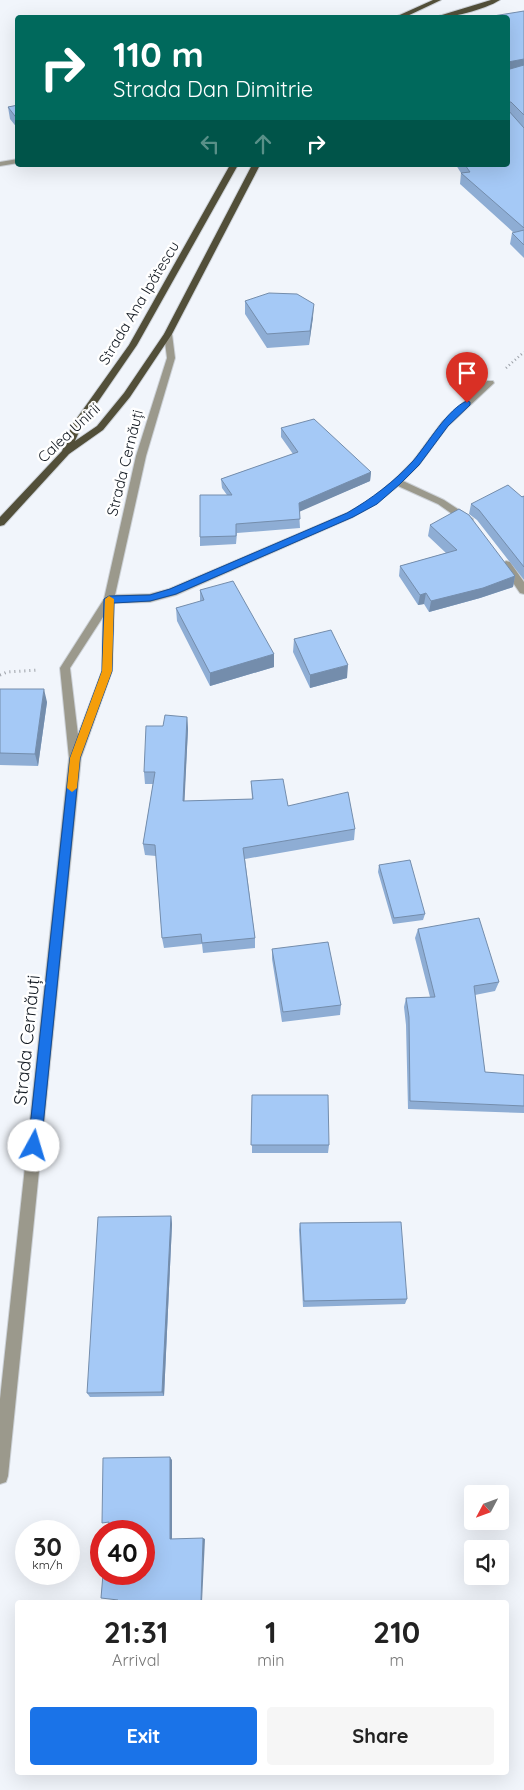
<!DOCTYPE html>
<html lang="en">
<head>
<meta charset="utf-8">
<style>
  :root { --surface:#fff; --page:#f6f6f6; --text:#222; --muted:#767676; --accent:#1a73e8 }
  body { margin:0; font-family:Quicksand,sans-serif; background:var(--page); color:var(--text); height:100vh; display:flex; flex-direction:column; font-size:19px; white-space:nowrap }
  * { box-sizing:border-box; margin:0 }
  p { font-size:16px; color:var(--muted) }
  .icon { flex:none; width:28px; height:28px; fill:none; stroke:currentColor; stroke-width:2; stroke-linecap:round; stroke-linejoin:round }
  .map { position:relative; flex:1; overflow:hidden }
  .sheet { position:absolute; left:15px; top:1600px; width:494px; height:175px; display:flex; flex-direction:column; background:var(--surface); border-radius:5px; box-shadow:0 5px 20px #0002 }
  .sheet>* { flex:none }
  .banner { position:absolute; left:15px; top:15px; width:495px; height:152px; border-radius:5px; box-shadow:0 5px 20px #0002; background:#00695c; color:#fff; overflow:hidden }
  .needle { width:32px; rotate:229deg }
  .buttons { position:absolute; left:464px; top:1485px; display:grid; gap:10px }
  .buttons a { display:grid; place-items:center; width:45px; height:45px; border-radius:5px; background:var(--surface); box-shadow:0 5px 20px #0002; font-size:25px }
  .speed { position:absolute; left:15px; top:1520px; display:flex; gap:10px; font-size:25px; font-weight:700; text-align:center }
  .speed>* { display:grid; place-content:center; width:65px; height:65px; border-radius:50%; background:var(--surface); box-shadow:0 5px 20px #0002; line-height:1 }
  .speed small { font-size:12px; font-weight:400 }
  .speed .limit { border:8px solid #d22; background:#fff; color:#111 }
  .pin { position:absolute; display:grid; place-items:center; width:42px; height:42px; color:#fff; margin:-51px -21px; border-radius:50% 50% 50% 0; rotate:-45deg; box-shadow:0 0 5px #0007 }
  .pin .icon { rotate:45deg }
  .me { position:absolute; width:55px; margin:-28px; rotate:6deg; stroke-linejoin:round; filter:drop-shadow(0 0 4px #0008) }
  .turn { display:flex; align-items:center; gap:18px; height:105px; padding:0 15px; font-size:22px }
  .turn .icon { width:65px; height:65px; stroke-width:2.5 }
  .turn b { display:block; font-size:35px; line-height:42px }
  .lanes { display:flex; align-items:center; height:48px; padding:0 15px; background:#0003; justify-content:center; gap:25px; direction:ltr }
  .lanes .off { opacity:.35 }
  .eta { display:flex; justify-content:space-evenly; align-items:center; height:85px; text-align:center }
  .eta b { font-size:30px; font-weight:700; line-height:35px }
  .action { display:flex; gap:10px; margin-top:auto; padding:10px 15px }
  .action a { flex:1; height:58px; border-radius:5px; background:var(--accent); color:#fff; font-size:20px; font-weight:700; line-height:58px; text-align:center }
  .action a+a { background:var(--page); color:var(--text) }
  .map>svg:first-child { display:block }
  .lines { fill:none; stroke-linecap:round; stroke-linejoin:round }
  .minor-casing { stroke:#cdd2d8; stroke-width:2 }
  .major-casing { stroke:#cdd2d8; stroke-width:2 }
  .path-far1 { stroke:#9a9fa6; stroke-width:2.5; stroke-dasharray:1 3; stroke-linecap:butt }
  .path { stroke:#9a9fa6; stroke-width:3; stroke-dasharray:1 4; stroke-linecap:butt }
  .minor { fill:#9b998c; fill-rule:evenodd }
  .major { fill:#524f39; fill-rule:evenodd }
  .wall { fill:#8eadd4 }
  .shaded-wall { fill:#748dac }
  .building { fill:#a5c9f6; stroke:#748dac }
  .route { fill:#1a73e8; stroke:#114b97 }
  .slow { fill:#f59e0b }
  .labels { text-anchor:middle; stroke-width:5; stroke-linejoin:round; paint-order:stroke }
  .far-street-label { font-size:15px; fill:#121921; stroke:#fff }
  .street-label { font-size:18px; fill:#121921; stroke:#fff }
</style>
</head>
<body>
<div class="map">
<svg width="524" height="1790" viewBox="0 0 524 1790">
  <rect width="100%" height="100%" fill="#f1f5fb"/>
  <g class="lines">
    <g class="minor-casing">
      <path id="minor" d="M18,159V163L0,166V162Z
        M168,331L172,334L175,358L146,456L115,595L150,594L169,589L347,513L370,500L394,480L413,461L442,422L487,381H493L494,383L448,426L419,465L403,481L444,500L473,519V523H465L438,504L398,486L376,504L353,517L176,595L150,602L114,603L112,671L81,758L8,1476L6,1482L0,1484V1399L69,758L60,668L104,599L136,456L167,358L164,334ZM103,617L102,671L78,735L70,668Z
        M506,561L510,562L524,582V594L520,593L501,565Z"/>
    </g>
    <g class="major-casing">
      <path id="major" d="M433,0H441L403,18H393Z
        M491,0H500C484,10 451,18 432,18Z
        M230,165H238L137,345L82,425L75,441L97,426L124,393L164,334L252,165H260L172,334L130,397L103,430L69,454L4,525L0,526V517L62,451L72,425L129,345Z"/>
    </g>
    <path class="path-far1" d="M506,368L524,352"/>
    <path class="path" d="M0,675L7,672L39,670"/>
    <use href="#minor" class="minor"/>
    <use href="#major" class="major"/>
  </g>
  <path class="wall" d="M524,11V258L510,244L512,233H514L460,184L461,173L456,165H508V18Z
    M18,105V129L10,119L8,107Z
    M245,301L313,317L309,345L267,348L245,314Z
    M281,428L371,472L370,481L299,511L300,528L237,533L236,544L200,546V537L227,495L222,488L221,479L293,454L281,437Z
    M524,496V580L477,520L469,514L471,504Z
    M430,525L515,576L513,587L480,598L429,612L424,604L418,605L399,576L400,566L446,553L428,536Z
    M200,590L274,654V667L210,686L177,621L176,608L200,602Z
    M294,639L347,678L310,688L293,652Z
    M0,689L47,702L38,766L0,765Z
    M187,717L188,729L184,801L252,799L251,781L288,806L355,829L354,840L245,859L255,938V948L203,953L202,944L164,948L162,938L156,856L145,855L143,844L153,784H145L144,772L163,726Z
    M379,865L425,914L423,920L393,924L378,872Z
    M418,929L499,982L495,991L475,995L485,1072L524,1075V1113L408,1109L406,1025L404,1007L406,998L430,997L415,938Z
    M272,949L341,1005L340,1015L282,1022L272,959Z
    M252,1095L329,1145L328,1153H252Z
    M171,1216L172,1224L164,1396L90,1397L87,1393Z
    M300,1223L407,1299L405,1304L303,1307L299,1230Z"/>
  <path class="shaded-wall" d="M524,59V67L508,73V62Z
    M314,304L313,317L309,345L310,331Z
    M371,472L370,481L299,512V503Z
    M515,576L513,587L480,598L429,612L431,601Z
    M426,593L424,604L418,605L420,595Z
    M274,654V667L210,686V673Z
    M348,665L347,678L310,688V675Z
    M44,689L47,702L38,766L35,754Z
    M187,717L188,729L184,812L183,801Z
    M171,1216L172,1224L164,1396L162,1392Z
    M170,1457L172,1460V1540L170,1539Z
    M203,1538L205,1539L202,1602H201Z"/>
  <path class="building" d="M524,11V59L508,62V67L510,69L524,65V115L511,102H508V110L524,128V228L461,173L470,172L465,165H508V18H481Z
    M18,105V120L8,107Z
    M524,230V245L512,233Z
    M269,293L297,294L314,304L310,331L267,334L245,301Z
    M314,419L371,472L299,503L300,519L236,524V536L200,537V495H232L221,479L298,452L281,428Z
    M508,485L522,497L524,496V567L479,510L471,504Z
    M459,509L469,515L515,576L483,588L431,601L426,593L420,595L400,566L457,550L430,525Z
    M233,581L274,654L210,673L176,608L204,600L200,590Z
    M331,630L348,665L310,675L294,639Z
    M0,689H44L35,754L0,753Z
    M165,715L187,717L183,801L253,799L251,781L283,779L288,806L348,792L355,829L243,848L255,938L202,943L201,934L162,938L155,845L143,844L155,772H144L146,726H163Z
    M410,860L425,914L394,918L379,865Z
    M479,918L499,982L474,986L485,1072L524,1075V1106L410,1101L409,1017L406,998L435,997L418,929Z
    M328,942L341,1005L283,1012L272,949Z
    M252,1095H328L329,1145H251Z
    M171,1216L162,1392L87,1393L98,1217Z
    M401,1222L407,1299L304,1301L300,1223Z
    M170,1457V1539L203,1538L201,1602H118V1600L101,1598L103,1574H144V1531H108L109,1522L102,1523L103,1458Z"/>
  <path class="route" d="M467,401L470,402V405L448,426L419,465L400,484L377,504L353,517L176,594L150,601L114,603L112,671L80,758L41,1146L39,1150L34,1152L30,1150L28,1146L70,758L102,671L104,599L109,596L150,595L170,589L347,513C371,499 394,482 413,461C427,445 448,408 467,401Z"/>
  <path class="slow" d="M109,596L114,599L112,671L80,758L77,788L72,792L67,788L70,758L102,671L105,599Z"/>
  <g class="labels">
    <g class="far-street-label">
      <text transform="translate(139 303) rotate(-59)" y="5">Strada Ana Ipătescu</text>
      <text transform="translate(69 433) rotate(-43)" y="5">Calea Unirii</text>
      <text transform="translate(125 463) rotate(-76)" y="5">Strada Cernăuți</text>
    </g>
    <g class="street-label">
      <text transform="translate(27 1040) rotate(-84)" y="6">Strada Cernăuți</text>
    </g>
  </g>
</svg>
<div class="buttons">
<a><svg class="needle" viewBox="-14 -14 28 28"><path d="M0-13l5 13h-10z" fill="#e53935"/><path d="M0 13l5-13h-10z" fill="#767676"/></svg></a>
<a><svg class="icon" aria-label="sound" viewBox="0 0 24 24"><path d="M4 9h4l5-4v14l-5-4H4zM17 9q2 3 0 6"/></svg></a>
</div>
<div class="speed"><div>30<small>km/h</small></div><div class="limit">40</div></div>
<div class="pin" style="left:467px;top:403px;background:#d93025"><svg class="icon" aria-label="arrive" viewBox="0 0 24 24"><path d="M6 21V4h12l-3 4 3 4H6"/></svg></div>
<svg class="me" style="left:34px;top:1146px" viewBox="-20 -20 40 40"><circle r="19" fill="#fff"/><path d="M0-13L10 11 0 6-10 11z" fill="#1a73e8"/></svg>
<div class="banner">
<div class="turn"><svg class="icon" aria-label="right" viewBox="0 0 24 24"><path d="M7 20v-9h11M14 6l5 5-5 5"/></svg><div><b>110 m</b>Strada Dan Dimitrie</div></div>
<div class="lanes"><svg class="icon off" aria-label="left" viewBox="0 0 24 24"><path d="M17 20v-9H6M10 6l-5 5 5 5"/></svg><svg class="icon off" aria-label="ahead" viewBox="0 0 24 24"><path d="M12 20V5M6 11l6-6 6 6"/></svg><svg class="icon" aria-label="right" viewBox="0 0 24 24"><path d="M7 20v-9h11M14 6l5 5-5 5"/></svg></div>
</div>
<section class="sheet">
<div class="eta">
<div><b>21:31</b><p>Arrival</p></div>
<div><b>1</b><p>min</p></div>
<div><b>210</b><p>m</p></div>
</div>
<div class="action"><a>Exit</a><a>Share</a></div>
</section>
</div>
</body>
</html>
